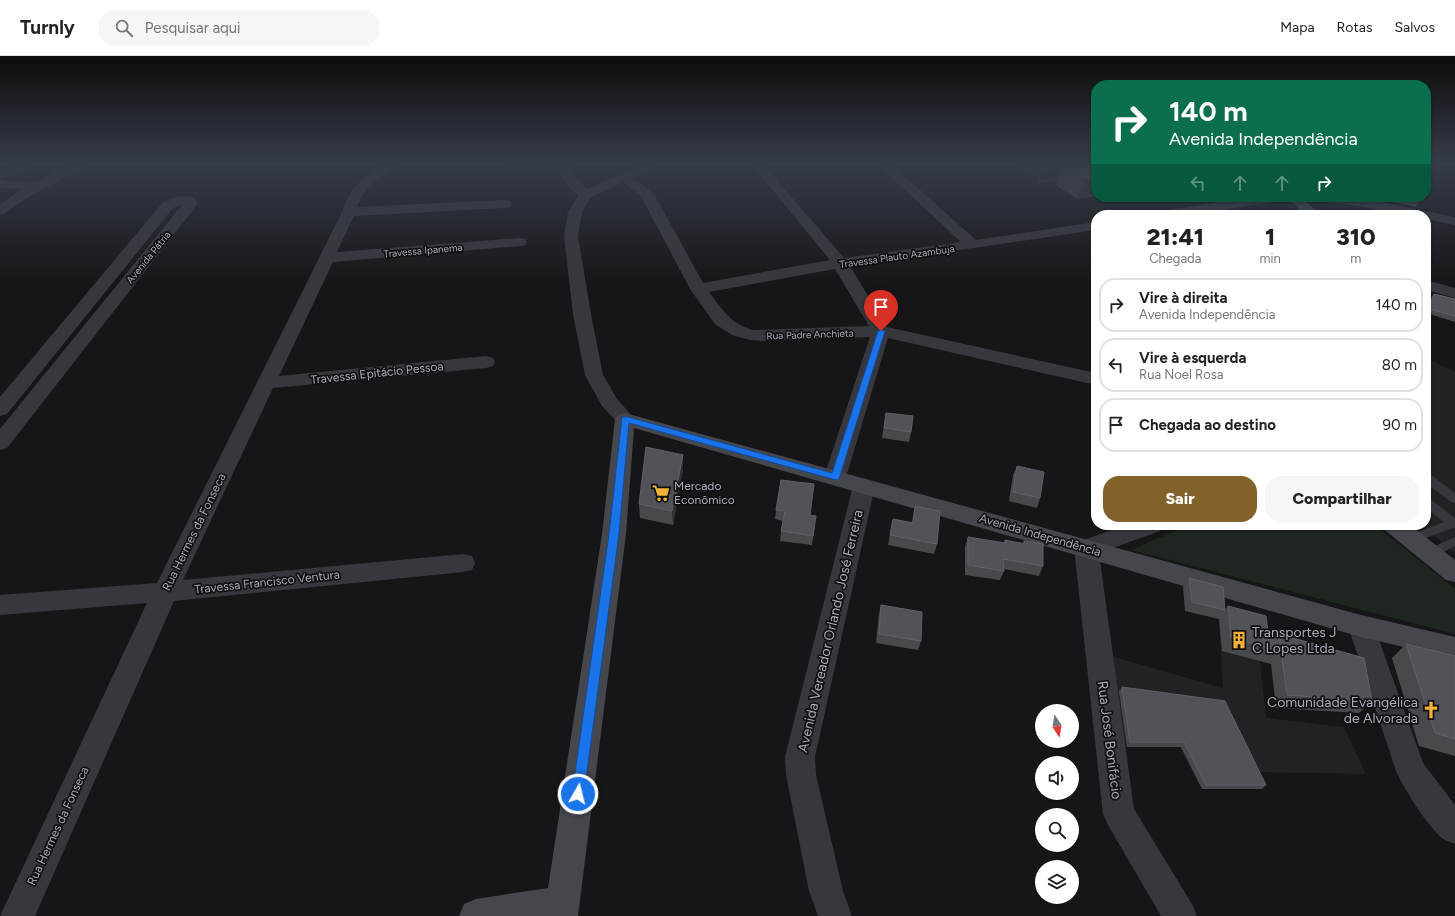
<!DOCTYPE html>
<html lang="pt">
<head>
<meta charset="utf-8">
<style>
  :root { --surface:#fff; --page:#f6f6f6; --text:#222; --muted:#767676; --line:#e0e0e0; --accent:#80622a }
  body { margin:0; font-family:Figtree,sans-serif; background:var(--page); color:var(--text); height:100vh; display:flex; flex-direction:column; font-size:15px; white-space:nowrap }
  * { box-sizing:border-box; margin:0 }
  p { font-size:13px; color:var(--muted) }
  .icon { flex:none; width:22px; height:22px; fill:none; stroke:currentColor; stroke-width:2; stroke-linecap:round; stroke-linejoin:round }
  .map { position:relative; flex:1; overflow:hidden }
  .drawer { position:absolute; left:1091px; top:154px; width:340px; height:320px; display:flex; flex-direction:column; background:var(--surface); border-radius:16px; box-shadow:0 1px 3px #0004 }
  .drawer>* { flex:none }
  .banner { position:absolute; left:1091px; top:24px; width:340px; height:122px; border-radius:16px; box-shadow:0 1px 3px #0004; background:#0b6e4f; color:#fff; overflow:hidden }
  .needle { width:26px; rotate:168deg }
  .tools { position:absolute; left:1035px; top:648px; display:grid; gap:8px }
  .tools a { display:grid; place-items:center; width:44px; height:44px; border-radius:50%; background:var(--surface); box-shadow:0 1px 3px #0004; font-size:20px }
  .pin { position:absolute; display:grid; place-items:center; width:34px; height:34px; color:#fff; margin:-41px -17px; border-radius:50% 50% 50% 0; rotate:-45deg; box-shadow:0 0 4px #0007 }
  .pin .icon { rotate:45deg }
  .me { position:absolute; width:44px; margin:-22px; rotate:8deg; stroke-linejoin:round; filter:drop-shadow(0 0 3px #0008) }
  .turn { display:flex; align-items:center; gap:14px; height:84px; padding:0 12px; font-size:18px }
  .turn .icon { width:52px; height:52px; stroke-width:2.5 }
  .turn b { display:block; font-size:28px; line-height:34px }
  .lanes { display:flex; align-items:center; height:38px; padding:0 12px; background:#0003; justify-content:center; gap:20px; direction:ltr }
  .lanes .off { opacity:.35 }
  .eta { display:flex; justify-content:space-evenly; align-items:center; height:68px; text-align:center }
  .eta b { font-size:24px; font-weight:800; line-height:28px }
  .primary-button { display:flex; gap:8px; margin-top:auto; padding:8px 12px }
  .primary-button a { flex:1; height:46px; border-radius:16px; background:var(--accent); color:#fff; font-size:16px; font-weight:800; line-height:46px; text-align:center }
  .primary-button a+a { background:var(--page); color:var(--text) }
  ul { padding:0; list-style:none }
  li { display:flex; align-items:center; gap:12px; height:54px; margin:0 8px 6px; padding:0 4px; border:2px solid var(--line); border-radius:16px }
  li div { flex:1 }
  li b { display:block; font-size:15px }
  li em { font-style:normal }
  header { display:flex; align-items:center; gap:24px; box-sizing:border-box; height:56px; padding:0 20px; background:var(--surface); border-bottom:1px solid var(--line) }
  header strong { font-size:19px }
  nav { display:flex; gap:22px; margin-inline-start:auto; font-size:14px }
  .search { width:280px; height:36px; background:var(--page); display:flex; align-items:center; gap:10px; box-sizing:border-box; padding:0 14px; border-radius:16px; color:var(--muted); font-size:15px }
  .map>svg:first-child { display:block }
  .built { fill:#222225 }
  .green { fill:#1e261f }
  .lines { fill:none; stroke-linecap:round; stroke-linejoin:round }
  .lane { fill:#37383d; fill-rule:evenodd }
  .street { fill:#37383d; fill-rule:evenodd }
  .secondary { fill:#45474d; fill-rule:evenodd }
  .wall { fill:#47494d }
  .shaded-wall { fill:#2f3033 }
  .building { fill:#525359; stroke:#5f6168 }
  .route { fill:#1a73e8; stroke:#114b97 }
  .labels { text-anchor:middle; stroke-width:3.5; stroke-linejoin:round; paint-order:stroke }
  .far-street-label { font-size:10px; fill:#a8adb8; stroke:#111113 }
  .street-label { font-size:12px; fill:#a8adb8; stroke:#111113 }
  .poi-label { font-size:12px; fill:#a8adb8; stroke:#111113; text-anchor:start }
  .near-street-label { font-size:14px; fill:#a8adb8; stroke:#111113 }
  .near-poi-label { font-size:14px; fill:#a8adb8; stroke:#111113; text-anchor:start }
</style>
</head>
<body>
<header>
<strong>Turnly</strong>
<div class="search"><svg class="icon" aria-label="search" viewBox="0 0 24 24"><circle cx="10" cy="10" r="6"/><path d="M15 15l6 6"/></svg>Pesquisar aqui</div>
<nav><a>Mapa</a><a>Rotas</a><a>Salvos</a></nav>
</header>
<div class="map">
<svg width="1455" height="860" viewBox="0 0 1455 860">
  <rect width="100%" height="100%" fill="#161618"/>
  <path class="built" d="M1011,108H1096V113L1030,121Z
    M1426,302L1455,316V497L1420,469H1426Z
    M1219,563L1256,573L1266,662L1344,671L1366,718L1255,716L1262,733H1202L1180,691H1126L1114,634L1111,600L1223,632Z"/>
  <path class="green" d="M1189,469H1375L1455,533V578L1131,494Z"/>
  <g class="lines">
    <path class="lane" d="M1096,115V119L1040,127L1037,125L1040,123Z
      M1426,417L1430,418L1455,437V447L1451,446L1426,427Z
      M1426,442L1430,443L1455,462V472H1453L1412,487L1408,486L1406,483L1408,480L1444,466L1426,452Z
      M1455,481V490C1447,494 1435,503 1426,500L1424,497L1426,494Z"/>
    <path class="street" d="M17,108H32L30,111L0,124V115Z
      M71,108H86L84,111L30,140L5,157L0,158V148L22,133L0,132V124L36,126Z
      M384,108H398L369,130L362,139L357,151L505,144L510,145L512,148L510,151L505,152L354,160L337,196L520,182L525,183L527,186L525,189L520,190L333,206L279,320L486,300L493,302L495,306L493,310L486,312L273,332L183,524L463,498L472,500L475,507L472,514L463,516L174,545L35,860H0L147,547L0,559V539L157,527L342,156C349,133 363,120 384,108Z
      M502,108H566L575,122L587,133L643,108H658L656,111L633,122L654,138L703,227L830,204L751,108H763L844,202L961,186L880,111L878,108H891L976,184L1096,166V174L850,210L887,271L1096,317V329L888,282L846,421L843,426L835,428L827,426L824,421L870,281L762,285L750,284L732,279L715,268L690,233L641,140L623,126L590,142L582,156L578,180L591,258L603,319L617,343L635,363L632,367L625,369L618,367L602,350L585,319L573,258L564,180L568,156L578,140L565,127L557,113L508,112L504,111ZM835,213L869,270L752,274C730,267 722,253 709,236Z
      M188,140C193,141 195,143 198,147L196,150L7,392L0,394V373L182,149L173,152L7,358L0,360V341L163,146L175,141Z
      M1252,141H1285L1283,144L1278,145L1191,159H1157L1159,156L1164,155Z
      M1314,141H1352L1366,143L1455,161V169L1426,163V159H1404L1366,151L1321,145L1316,144Z
      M1426,224L1455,232V242L1426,234Z
      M864,422L872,425L875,430L815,701L816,719L843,835L852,860H818L809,835L786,719L785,701L853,430L856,425Z
      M1126,469H1164L1160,475L1099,497L1134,753L1192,848L1197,860H1161L1108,769L1103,758L1074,492L1078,486Z
      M1361,559L1370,562L1374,570L1423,707L1455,749V788C1451,786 1446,785 1443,783C1428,771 1404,733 1396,715L1348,570L1352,562Z"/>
    <path class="secondary" d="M1287,141H1302L1320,159H1305Z
      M625,357L1361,559L1455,581V603L1361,581L634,372L626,478L578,860H459L464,848L476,843L548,832L602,478L615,363L618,359Z
      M1382,469H1410L1455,504V526L1446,524L1386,475Z"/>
  </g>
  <path class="wall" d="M1062,108H1096V140L1077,143L1056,129Z
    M1370,141H1422L1416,151Z
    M1434,238L1455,243V266L1426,257L1431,242Z
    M886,357L911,376L909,386L882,382Z
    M683,399V413L673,469L640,462L639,448Z
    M1017,410L1040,442L1037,452L1009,445L1013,419Z
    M915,450L937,488L934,498L888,489L893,463L912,466Z
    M776,454L810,459L815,469L812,489L780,485L781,475L783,465L775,463Z
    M968,481L1004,487L1005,484L1023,487L1024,485L1043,510L1039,520L1004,513V515L1000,524L965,519V491Z
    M1189,522L1225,554L1228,550L1268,575L1372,645L1359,657L1276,652L1271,608L1222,595L1219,563L1185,555L1183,531Z
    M881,549L921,585L918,594L876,587L879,558Z
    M1406,588L1455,600V700L1419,690L1392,602Z
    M1122,631L1266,729L1262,733H1202L1181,691H1127L1119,635Z"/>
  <path class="shaded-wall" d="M1096,120V140L1077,143L1084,122Z
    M683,399V413L673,469L672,455Z"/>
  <path class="building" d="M1062,108H1096V120L1084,122Z
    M1434,238L1455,243V260L1429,253Z
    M886,357L913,360L911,376L884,372Z
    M646,391L683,399L672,455L639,448Z
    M1017,410L1044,416L1040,442L1013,436Z
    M781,424L814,428L810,459L816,460L813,480L781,475L785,455L776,454Z
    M915,450L940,455L937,488L890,479L893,463L913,467Z
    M968,481L1005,487V484L1024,488V485L1043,488V510L1003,503L1004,515L968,509Z
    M1189,522L1223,531L1225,554L1192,546Z
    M881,549L922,556L921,585L879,578Z
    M1228,550L1266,560L1268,575L1364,602L1372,645L1287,639L1281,595L1231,582Z
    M1406,588L1455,600V683L1435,677Z
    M1122,631L1225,645L1266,729H1206L1184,686H1130Z"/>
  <linearGradient id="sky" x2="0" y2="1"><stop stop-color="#0c0c0d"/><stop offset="0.47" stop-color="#363c48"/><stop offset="1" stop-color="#363c48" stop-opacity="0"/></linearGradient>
  <rect width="1455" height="228" fill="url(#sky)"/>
  <path class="route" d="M881,273L885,275L839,423L836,424L629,367L619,478L584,738L582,742L578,744L573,742L572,738L609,478L622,361H628L832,417L878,275Z"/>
  <defs>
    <g id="supermarket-bare" transform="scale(1.38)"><path d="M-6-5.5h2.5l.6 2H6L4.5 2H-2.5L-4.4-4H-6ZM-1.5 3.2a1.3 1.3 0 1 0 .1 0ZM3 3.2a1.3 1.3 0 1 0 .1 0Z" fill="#f2b134" stroke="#111113" stroke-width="2.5" paint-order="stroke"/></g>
    <g id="building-bare" transform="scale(1.38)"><path d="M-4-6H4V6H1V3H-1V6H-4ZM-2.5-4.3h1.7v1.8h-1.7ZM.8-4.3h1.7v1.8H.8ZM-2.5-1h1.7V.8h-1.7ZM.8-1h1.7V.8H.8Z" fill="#f2b134" stroke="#111113" stroke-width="2.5" paint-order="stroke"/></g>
    <g id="church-bare" transform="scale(1.38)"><path d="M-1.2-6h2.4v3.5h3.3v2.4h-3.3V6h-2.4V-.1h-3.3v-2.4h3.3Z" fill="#f2b134" stroke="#111113" stroke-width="2.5" paint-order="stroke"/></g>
  </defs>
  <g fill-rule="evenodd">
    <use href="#supermarket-bare" x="661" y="437"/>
    <use href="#building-bare" x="1239" y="584"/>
    <use href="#church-bare" x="1431" y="654"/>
  </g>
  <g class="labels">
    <g class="far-street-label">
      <text transform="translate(423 194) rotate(-5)" y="4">Travessa Ipanema</text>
      <text transform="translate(897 200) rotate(-8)" y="4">Travessa Plauto Azambuja</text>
      <text transform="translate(148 201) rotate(-51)" y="4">Avenida Pátria</text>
      <text transform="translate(810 278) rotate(-2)" y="4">Rua Padre Anchieta</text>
    </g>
    <g class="street-label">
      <text transform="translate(377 317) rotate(-6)" y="4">Travessa Epitácio Pessoa</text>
      <text transform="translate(194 476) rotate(-64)" y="4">Rua Hermes da Fonseca</text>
      <text transform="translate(1040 479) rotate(16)" y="4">Avenida Independência</text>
      <text transform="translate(267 526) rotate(-6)" y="4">Travessa Francisco Ventura</text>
      <text transform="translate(58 770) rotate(-65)" y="4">Rua Hermes da Fonseca</text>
    </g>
    <g class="poi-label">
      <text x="674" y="434">Mercado<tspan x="674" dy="14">Econômico</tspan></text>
    </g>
    <g class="near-street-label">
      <text transform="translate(830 575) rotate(-77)" y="5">Avenida Vereador Orlando José Ferreira</text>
      <text transform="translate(1110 684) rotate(83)" y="5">Rua José Bonifácio</text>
    </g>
    <g class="near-poi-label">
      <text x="1252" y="581">Transportes J<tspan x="1252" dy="16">C Lopes Ltda</tspan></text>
      <text x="1418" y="651" text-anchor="end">Comunidade Evangélica<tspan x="1418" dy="16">de Alvorada</tspan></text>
    </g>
  </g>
</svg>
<div class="tools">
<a><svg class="needle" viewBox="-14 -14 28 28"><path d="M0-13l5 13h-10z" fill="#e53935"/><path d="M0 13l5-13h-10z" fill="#767676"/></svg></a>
<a><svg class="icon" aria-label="sound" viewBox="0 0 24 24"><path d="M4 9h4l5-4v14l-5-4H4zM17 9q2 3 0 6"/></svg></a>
<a><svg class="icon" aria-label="search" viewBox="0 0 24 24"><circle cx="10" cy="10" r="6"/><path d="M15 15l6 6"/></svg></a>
<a><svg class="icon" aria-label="layers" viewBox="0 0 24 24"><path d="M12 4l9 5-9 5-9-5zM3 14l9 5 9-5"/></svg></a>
</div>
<div class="pin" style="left:881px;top:275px;background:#d93025"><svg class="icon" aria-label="arrive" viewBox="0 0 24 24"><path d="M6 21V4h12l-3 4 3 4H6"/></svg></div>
<svg class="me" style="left:578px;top:738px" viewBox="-20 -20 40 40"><circle r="17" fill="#1a73e8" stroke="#fff" stroke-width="3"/><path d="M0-11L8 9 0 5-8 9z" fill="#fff"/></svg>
<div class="banner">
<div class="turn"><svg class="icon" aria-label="right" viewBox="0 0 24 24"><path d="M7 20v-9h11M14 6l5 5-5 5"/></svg><div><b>140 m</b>Avenida Independência</div></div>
<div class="lanes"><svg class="icon off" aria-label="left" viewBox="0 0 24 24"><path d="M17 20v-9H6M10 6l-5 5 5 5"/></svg><svg class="icon off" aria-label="ahead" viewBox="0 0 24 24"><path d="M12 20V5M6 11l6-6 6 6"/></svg><svg class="icon off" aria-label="ahead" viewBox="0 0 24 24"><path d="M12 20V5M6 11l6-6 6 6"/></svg><svg class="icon" aria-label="right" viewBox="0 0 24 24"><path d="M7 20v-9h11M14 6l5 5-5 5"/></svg></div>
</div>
<section class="drawer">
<div class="eta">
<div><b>21:41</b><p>Chegada</p></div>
<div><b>1</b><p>min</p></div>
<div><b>310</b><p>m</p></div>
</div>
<ul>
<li><svg class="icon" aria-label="right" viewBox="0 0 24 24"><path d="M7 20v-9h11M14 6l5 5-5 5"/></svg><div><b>Vire à direita</b><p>Avenida Independência</p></div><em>140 m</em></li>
<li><svg class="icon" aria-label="left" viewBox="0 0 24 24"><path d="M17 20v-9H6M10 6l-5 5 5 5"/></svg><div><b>Vire à esquerda</b><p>Rua Noel Rosa</p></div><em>80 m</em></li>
<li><svg class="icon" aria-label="arrive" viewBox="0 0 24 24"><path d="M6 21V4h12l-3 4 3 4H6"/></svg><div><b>Chegada ao destino</b></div><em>90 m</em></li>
</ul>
<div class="primary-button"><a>Sair</a><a>Compartilhar</a></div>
</section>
</div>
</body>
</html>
